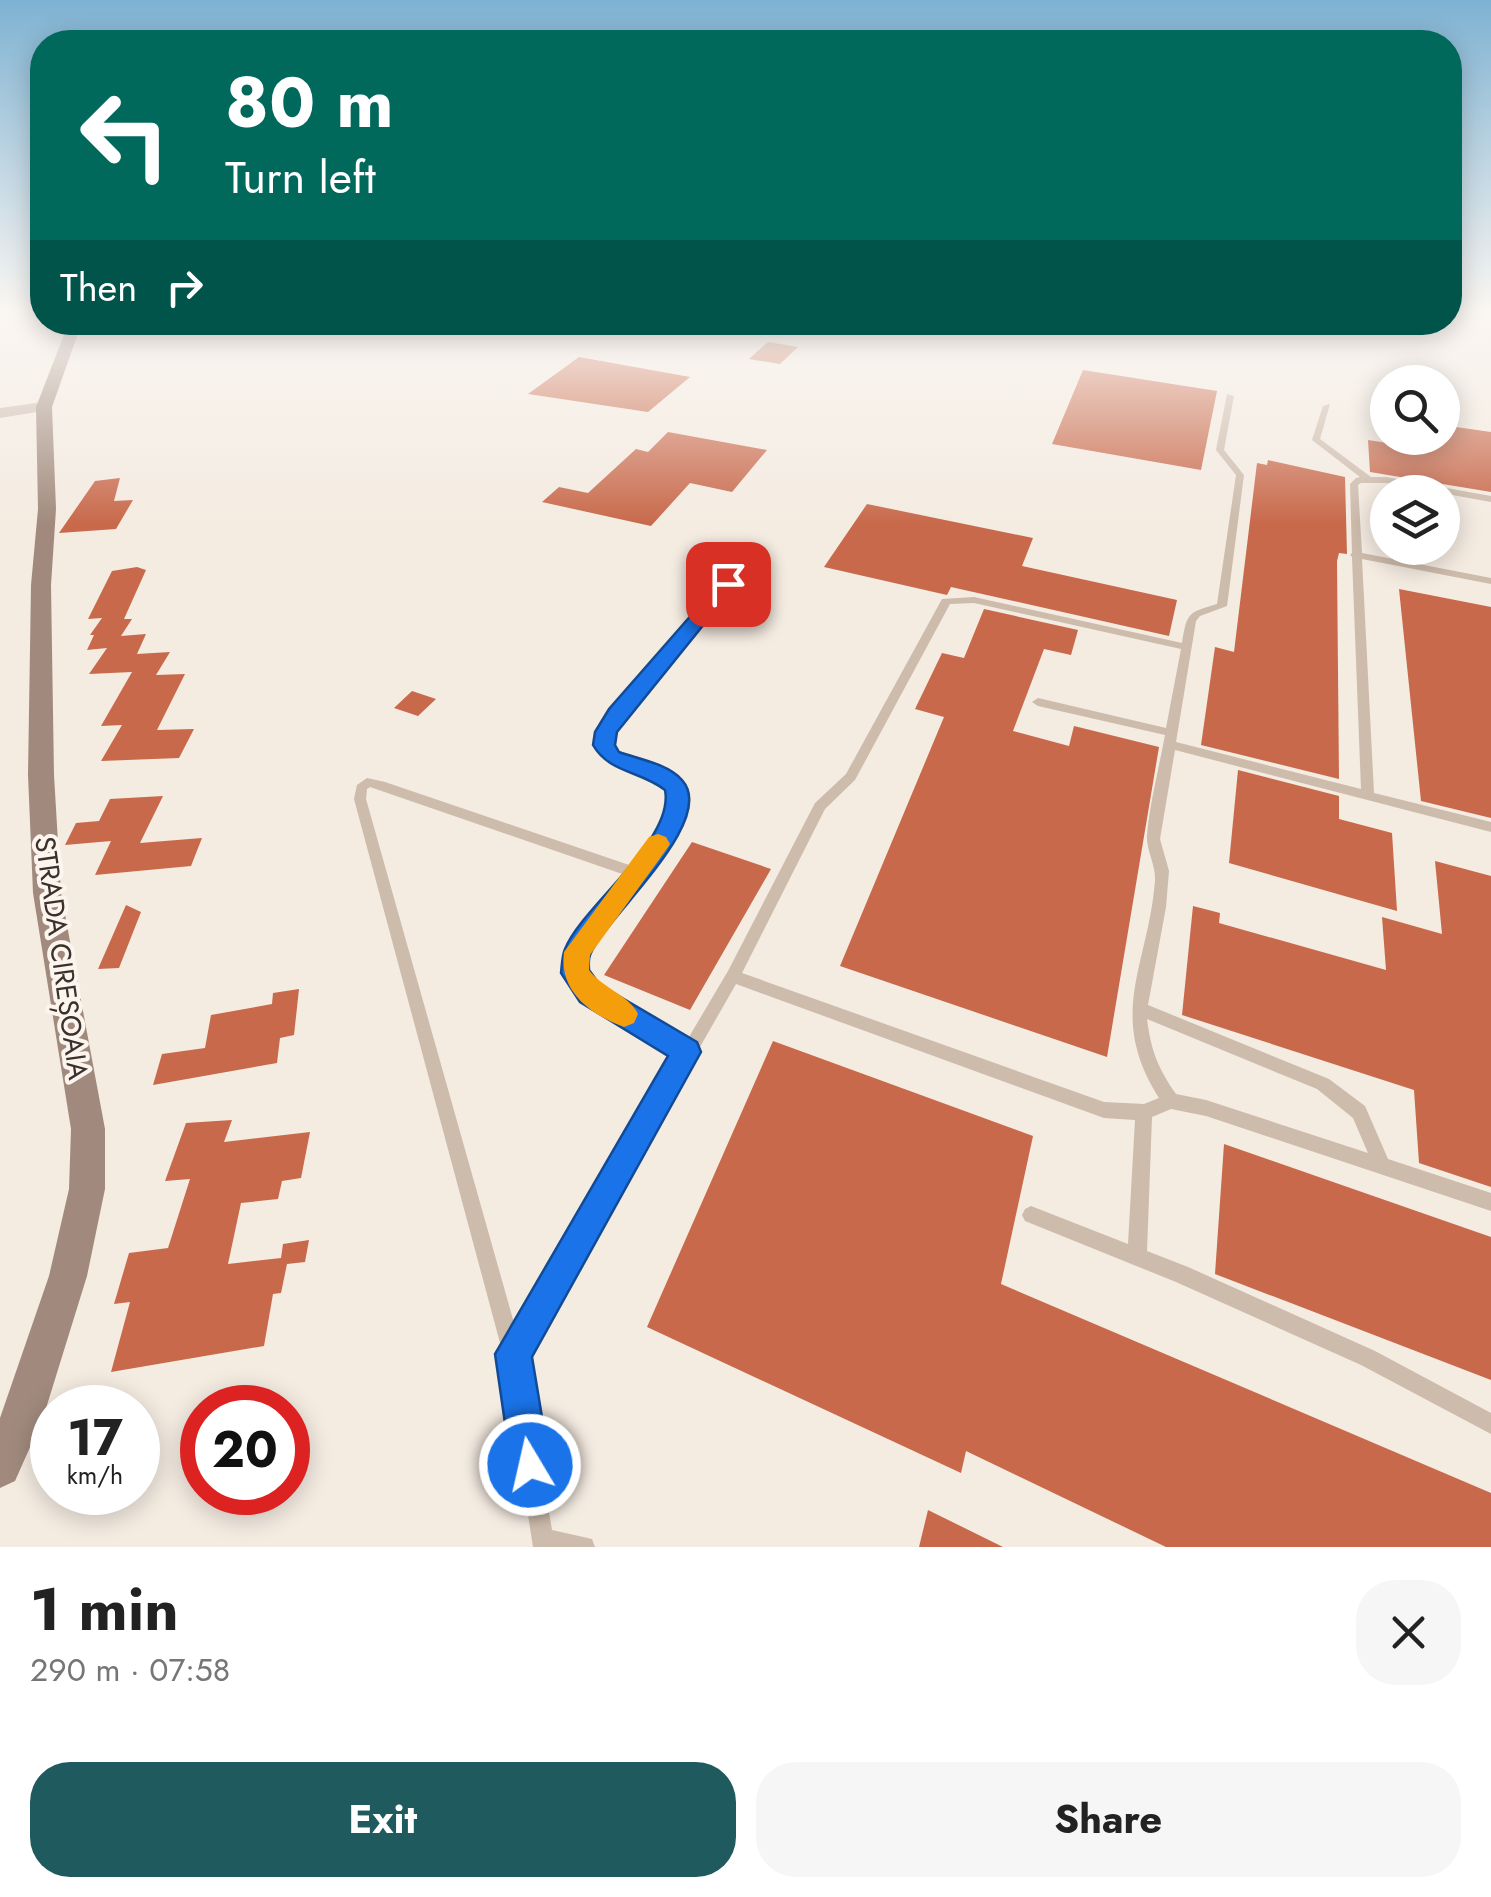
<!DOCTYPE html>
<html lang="en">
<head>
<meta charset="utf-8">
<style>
  :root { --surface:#fff; --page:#f6f6f6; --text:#222; --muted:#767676; --accent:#1f5a5e }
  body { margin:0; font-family:Jost,sans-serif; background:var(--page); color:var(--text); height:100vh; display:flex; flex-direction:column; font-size:38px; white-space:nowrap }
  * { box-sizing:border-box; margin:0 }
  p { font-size:32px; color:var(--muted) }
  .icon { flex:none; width:55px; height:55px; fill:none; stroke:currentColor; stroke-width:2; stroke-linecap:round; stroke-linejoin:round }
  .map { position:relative; height:1547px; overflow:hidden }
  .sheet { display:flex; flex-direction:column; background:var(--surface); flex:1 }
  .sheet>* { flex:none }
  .banner { position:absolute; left:30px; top:30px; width:1432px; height:305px; border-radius:40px; box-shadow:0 5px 25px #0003; background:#00695c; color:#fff; overflow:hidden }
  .controls { position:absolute; left:1370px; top:365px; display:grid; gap:20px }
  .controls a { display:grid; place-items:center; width:90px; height:90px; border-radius:50%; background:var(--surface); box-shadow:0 5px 25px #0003; font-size:50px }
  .speed { position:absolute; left:30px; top:1385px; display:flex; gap:20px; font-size:50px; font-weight:700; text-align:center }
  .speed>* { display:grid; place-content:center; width:130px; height:130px; border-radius:50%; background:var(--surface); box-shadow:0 5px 25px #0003; line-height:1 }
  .speed small { font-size:25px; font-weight:400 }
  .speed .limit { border:15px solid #d22; background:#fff; color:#111 }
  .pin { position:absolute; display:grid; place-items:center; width:85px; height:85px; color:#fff; margin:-42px; border-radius:20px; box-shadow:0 5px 15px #0006 }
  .me { position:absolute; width:110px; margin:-55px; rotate:351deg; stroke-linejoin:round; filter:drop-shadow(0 0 8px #0008) }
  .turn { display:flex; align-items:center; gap:35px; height:210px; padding:0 30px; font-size:45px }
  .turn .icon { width:130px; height:130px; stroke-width:2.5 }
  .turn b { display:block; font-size:70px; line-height:85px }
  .then { display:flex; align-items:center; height:95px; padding:0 30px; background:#0003; gap:20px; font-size:38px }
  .round { display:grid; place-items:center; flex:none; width:105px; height:105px; border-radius:40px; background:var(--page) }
  .overview { display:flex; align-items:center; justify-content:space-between; height:170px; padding:0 30px }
  h1 { font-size:60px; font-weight:700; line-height:75px }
  .primary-button { display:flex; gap:20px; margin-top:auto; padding:20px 30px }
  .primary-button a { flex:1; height:115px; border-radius:40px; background:var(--accent); color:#fff; font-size:40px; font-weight:700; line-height:115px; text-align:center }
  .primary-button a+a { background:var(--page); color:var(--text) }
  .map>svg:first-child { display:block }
  .building { fill:#c8694b }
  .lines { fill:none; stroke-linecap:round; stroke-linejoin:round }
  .lane { fill:#cdbbac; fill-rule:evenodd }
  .street { fill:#cdbbac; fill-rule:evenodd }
  .secondary { fill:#a18a7d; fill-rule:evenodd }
  .route { fill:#1a73e8; stroke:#114b97; stroke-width:2.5 }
  .slow { fill:#f59e0b }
  .labels { text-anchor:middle; stroke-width:8; stroke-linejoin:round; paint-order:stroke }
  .street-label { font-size:28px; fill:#3b302b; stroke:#fbf5ee }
</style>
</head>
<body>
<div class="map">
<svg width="1491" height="1547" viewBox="0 0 1491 1547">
  <rect width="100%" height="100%" fill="#f4ebe1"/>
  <path class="building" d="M768,342L798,347L780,364L749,359Z
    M579,357L690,377L648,412L528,394Z
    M1083,370L1217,391L1201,470L1052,444Z
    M1442,425L1491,432V492L1370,472L1368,440L1419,448L1417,438H1442Z
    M668,432L767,450L732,492L690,483L651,526L542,502L559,487L588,493L636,449L648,452Z
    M1268,460L1345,477L1347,554L1339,553L1337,561L1339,779L1201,745L1215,647L1234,652L1257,463L1267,465Z
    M120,478L114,501L133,500L116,529L59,533L95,481Z
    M867,504L1033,538L1022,566L1177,600L1169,636L951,587L947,595L824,567Z
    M137,567L146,570L124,619H132L121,636L146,634L137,654L170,652L156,675L185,674L157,730L194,729L179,758L101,761L122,725L101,726L132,672L89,674L107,648L87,650L94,635H90L102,618L88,619L112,571Z
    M1399,589L1491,607V818L1421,801Z
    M984,609L1078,630L1071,655L1044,649L1013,731L1069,746L1074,726L1159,747L1107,1057L840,966L944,717L915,709L942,653L964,658Z
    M412,691L436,699L418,716L394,708Z
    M1238,770L1339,796V819L1392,833L1397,911L1229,863Z
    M163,796L140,843L202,838L191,866L95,875L111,841L65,845L76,823L99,821L110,799Z
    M692,842L771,869L690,1010L604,975Z
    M1435,861L1491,876V1187L1419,1163L1414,1090L1182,1015L1193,906L1220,913L1219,923L1386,970L1382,917L1442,934Z
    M126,905L141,912L119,968L98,969Z
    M299,989L294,1035L280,1038L277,1063L153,1085L162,1054L205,1048L211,1015L272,1004L273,993Z
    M773,1041L1033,1136L1001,1284L1491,1493V1547H1166L966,1451L961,1473L647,1327Z
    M232,1120L224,1142L310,1132L301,1178L282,1181L278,1199L241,1203L228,1264L281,1258L283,1244L309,1240L305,1262L287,1264L281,1293L273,1294L264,1346L111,1372L130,1302L114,1304L129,1253L168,1248L190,1179L165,1181L186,1123Z
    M1224,1144L1491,1237V1380L1215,1274Z
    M928,1510L1003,1547H919Z"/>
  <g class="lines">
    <path class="lane" d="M1227,394L1234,396L1224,450L1244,475L1227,606L1200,616L1196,621L1176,742L1361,789L1352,557L1350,555L1352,553L1350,484L1356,478L1360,477L1312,440L1323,406L1330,404L1320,439L1371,477H1386L1491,496V502L1386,483H1361L1358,485L1362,553L1491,578V584L1362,559L1374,793L1491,822V832L1175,750L1160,839L1169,871L1166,907L1148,1005L1329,1079L1365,1106L1388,1159L1491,1193V1211L1206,1116L1171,1109L1152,1117L1147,1251L1188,1267L1375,1351L1491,1413V1434L1361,1365L1176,1282L1025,1221L1022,1215L1025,1209L1031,1206L1128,1244L1135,1120L1104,1118L736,984L523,1356L552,1530L592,1539L595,1547H533L503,1354L354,799L357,785L367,778L385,782L635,867C657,839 700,792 645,773C626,766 610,762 598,745L600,732L613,711L747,555H753V559L621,716L612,732L610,744C628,765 662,760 679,781C686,789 687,800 684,811C681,823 672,835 666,846C641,883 609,915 584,952L583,972L595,989L686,1042L728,971L815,803L846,774L942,599L974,597L1182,643C1187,612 1188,613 1217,604L1236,475L1216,450ZM974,603L1181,649L1166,728L1038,698L1032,702L1038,706L1165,735C1159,768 1150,802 1147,835C1146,851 1156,864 1155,881C1148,967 1106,1014 1159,1098L1144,1104L1104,1102L742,973L825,809L855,780L950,604ZM370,787L628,876L583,931L573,946L569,955L567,973L585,999L679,1055L516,1330L366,799L367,789ZM1147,1019L1317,1089L1353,1118L1368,1153L1206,1100L1176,1094C1158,1068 1151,1051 1147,1019Z"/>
    <path class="street" d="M44,402L49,404V410L0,418V408Z"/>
    <path class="secondary" d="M69,322H82L52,407L56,509L51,585L54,775L61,893L105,1129V1189L87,1276L43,1418L15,1481L0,1488V1418L49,1276L69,1189L71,1129L33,893L28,775L31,585L38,509L36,407Z"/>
  </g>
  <linearGradient id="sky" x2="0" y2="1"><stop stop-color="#7eb2d2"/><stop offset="0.59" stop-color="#faf6f2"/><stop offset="1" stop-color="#faf6f2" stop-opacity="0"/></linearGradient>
  <rect width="1491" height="524" fill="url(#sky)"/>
  <path class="route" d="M728,578L734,580V587L617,732L615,745L619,752C639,759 668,764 682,780C719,821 605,917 590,955C588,960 589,965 589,970L600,985L697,1042L701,1052L532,1357L550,1465L544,1479L530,1484L517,1479L511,1465L495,1354L668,1056L580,1002L561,973C562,965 562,956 565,949C583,905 675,840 665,790C641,771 609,773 593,745L595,732L609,709L722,580Z"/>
  <path class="slow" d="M658,834L666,837L670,844L666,850L590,955L589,970C602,988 629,995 638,1014L634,1023L624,1027C589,1014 559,991 564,952L649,837Z"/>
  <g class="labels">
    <g class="street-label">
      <text transform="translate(62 958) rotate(82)" y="10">STRADA CIREȘOAIA</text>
    </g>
  </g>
</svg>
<div class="controls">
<a><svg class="icon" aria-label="search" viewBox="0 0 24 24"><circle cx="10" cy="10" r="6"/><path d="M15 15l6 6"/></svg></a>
<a><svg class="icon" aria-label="layers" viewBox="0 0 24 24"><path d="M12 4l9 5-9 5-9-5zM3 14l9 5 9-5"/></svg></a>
</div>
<div class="speed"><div>17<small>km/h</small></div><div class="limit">20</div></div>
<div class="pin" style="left:728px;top:584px;background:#d93025"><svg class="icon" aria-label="arrive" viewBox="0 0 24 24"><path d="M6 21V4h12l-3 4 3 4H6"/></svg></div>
<svg class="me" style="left:530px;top:1465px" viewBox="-20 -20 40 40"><circle r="17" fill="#1a73e8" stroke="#fff" stroke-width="3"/><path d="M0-11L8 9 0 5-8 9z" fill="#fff"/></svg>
<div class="banner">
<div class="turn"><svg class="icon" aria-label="left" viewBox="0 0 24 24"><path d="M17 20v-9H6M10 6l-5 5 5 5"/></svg><div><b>80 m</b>Turn left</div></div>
<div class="then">Then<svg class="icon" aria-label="right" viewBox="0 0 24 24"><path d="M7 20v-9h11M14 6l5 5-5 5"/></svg></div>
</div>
</div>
<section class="sheet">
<div class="overview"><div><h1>1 min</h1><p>290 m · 07:58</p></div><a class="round"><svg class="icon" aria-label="close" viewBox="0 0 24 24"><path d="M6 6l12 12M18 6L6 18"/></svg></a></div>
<div class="primary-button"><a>Exit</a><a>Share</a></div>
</section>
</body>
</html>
